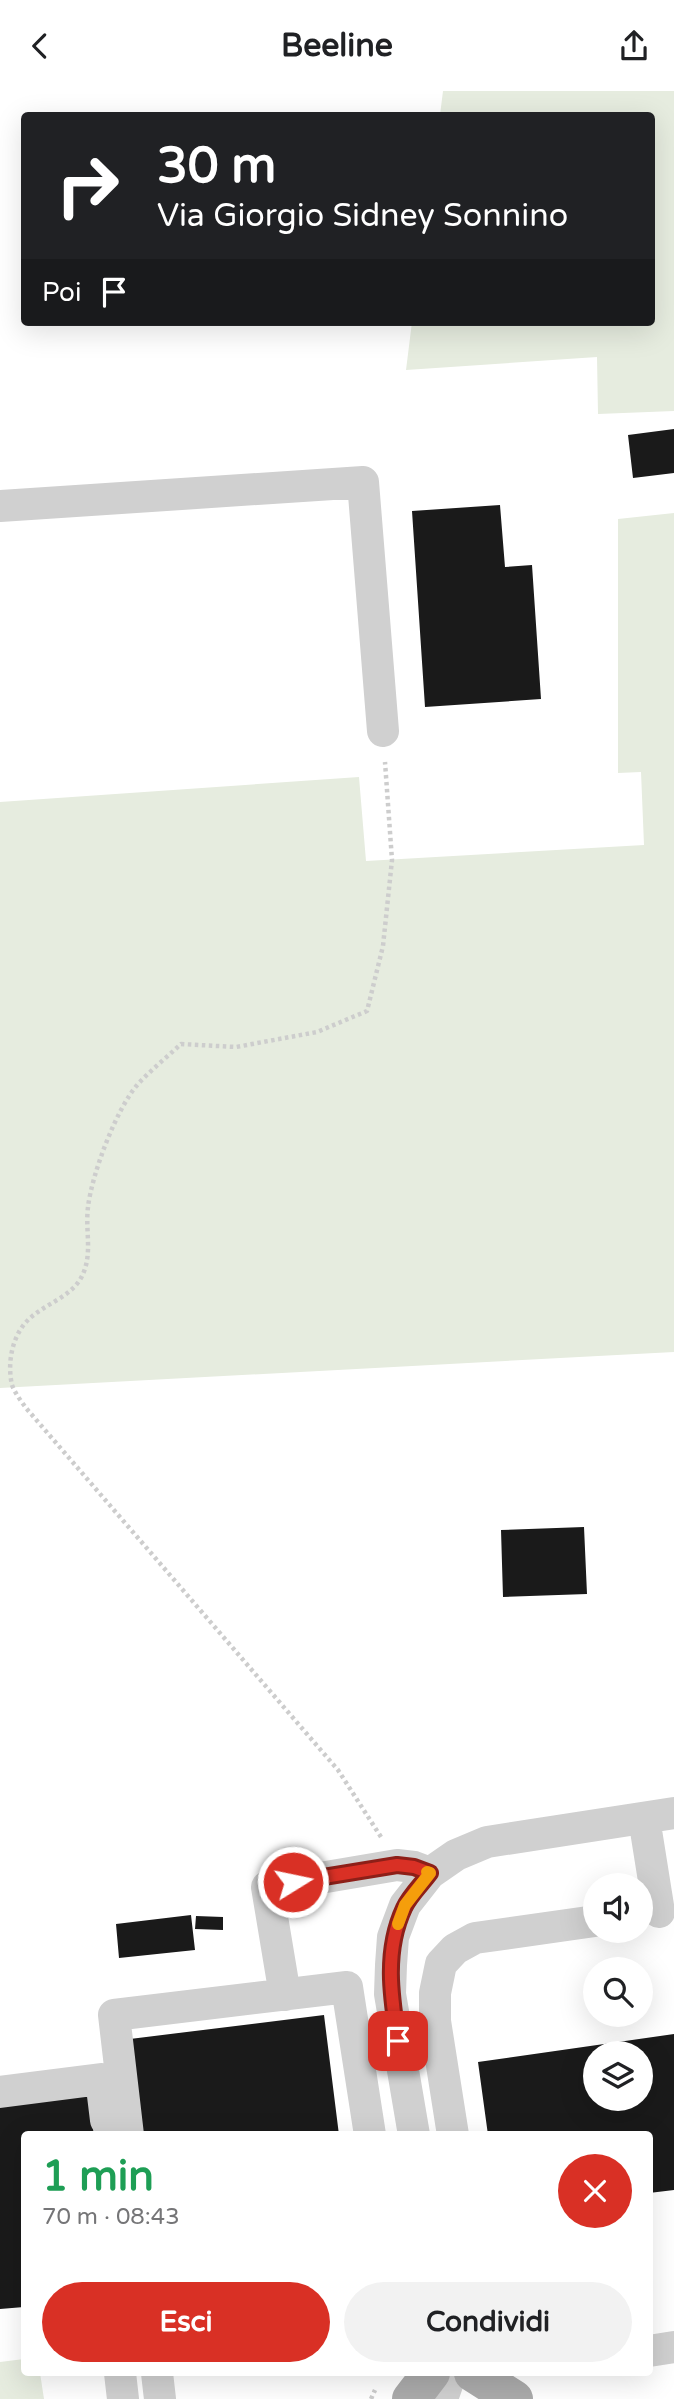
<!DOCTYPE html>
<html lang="it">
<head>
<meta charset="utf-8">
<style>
  :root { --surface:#fff; --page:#f2f2f2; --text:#202124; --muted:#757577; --accent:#d93025 }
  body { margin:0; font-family:"Varela Round",sans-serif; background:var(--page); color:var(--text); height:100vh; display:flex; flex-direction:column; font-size:26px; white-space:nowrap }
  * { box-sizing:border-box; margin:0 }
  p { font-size:23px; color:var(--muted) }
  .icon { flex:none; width:38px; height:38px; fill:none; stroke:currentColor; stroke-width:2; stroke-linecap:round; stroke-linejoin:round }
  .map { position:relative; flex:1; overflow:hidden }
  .panel { position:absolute; left:21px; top:2040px; width:632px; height:245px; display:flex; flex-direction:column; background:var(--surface); border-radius:7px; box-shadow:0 7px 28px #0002 }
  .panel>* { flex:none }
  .banner { position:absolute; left:21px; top:21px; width:634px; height:214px; border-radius:7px; box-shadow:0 7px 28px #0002; background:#202124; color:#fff; overflow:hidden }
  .controls { position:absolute; left:583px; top:1782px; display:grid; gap:14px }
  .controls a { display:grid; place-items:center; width:70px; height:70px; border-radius:50%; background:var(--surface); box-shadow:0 7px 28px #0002; font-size:35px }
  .pin { position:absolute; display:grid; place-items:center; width:60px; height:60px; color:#fff; margin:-30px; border-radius:14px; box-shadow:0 4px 10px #0006 }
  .me { position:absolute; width:77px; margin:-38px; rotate:80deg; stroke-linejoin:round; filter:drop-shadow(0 0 5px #0008) }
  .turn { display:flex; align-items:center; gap:24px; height:147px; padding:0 21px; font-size:32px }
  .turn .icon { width:91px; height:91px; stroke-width:2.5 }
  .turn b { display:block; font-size:49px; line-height:60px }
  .then { display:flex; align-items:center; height:66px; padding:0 21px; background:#0003; gap:14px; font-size:26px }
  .round { display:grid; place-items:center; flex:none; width:74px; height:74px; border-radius:37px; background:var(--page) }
  .overview { display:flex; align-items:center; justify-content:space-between; height:119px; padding:0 21px }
  h1 { font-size:42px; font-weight:700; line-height:52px; color:#1e9e55 }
  .button { display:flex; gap:14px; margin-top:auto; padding:14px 21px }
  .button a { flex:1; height:80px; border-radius:42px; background:var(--accent); color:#fff; font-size:28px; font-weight:700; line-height:80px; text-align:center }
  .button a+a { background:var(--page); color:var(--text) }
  header { display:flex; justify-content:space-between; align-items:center; height:91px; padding:0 21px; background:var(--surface); font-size:32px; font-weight:700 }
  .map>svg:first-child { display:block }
  .green { fill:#e6ecdf }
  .building { fill:#1a1a1a; fill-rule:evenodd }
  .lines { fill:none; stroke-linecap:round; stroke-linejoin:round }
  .path { stroke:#cdcdcd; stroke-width:4.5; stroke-dasharray:3.5 3.5; stroke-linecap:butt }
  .minor { stroke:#d0d0d0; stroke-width:32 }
  .major { stroke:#ababab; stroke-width:38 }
  .route-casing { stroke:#8d1f18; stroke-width:18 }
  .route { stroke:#d93025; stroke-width:12 }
  .slow { stroke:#f59e0b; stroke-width:12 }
</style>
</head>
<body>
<header><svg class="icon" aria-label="back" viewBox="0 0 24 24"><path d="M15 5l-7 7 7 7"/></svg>Beeline<svg class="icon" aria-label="share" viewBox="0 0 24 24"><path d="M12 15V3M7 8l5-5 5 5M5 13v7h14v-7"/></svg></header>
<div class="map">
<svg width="674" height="2308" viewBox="0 0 674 2308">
  <rect width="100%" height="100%" fill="#fff"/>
  <path class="green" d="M443,0H674V320L598,323L597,266L406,279L412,231H651V24H440Z
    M674,422V1261L0,1297V711L359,686L366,770L644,754L641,681L618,682V428Z
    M24,2268V2282H40L44,2308H0V2271Z"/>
  <path class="building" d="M674,338V382L633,387L628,344Z
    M500,414L505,476L532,474L541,608L425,616L412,420Z
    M584,1436L587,1503L503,1506L501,1439Z
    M191,1824L195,1859L119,1867L116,1833Z
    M196,1825L223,1826V1839L195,1838Z
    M324,1924L339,2044H142L130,1948Z
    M674,1943V2099L649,2102V2044H488L478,1971ZM595,1962H640V2007H595Z
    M88,2000L94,2044H24V2216L0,2218V2012Z"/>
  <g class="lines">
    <path class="path" d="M381,1746L338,1679L26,1317C21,1310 15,1302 12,1294C7,1272 12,1245 28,1229C44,1213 72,1206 82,1185C93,1163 85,1140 88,1116C92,1083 116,1018 138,993C151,979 167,966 181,953L236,956L317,941L367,920L383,855L392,769L385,671
      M371,2308L375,2299"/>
    <path class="minor" d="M0,415L363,391L383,640
      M644,1727L659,1821
      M285,1904L267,1796L397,1774L414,1776L430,1782
      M0,2001L101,1988L106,2029
      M128,2044L114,1924L347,1896L370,2044
      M414,2044L390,1903L391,1874L393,1846L405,1814L430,1782L456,1764L487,1751L674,1722
      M453,2044L435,1930V1902L441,1873L455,1858L475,1847L595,1830
      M649,2260L674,2256
      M120,2282L123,2308
      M157,2282L160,2308
      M442,2308L451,2282"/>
    <path class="major" d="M473,2282L514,2308
      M411,2308L431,2282"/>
  </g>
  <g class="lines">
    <g class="route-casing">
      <path id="route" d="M293,1791L397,1774L414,1776L430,1782C422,1793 410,1804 404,1817C384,1860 391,1905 398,1950"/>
    </g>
    <use href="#route" class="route"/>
    <path class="slow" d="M398,1833L405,1814L430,1782L427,1781"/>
  </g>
</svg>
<div class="controls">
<a><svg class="icon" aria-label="sound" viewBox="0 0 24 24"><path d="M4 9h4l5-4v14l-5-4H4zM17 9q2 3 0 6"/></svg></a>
<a><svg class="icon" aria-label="search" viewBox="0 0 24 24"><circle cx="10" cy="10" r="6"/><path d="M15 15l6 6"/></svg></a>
<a><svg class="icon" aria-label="layers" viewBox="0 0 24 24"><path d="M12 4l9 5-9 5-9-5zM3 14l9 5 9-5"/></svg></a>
</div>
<div class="pin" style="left:398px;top:1950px;background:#d93025"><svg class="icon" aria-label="arrive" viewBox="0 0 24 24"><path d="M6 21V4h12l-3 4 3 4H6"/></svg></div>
<svg class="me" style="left:293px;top:1791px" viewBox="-20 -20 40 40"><circle r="17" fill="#d93025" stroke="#fff" stroke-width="3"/><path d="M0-11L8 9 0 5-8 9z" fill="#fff"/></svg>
<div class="banner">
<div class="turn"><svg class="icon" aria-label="right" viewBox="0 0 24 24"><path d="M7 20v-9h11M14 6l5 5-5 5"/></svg><div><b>30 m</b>Via Giorgio Sidney Sonnino</div></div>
<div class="then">Poi<svg class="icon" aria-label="arrive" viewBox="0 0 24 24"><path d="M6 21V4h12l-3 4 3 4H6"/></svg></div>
</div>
<section class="panel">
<div class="overview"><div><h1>1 min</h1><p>70 m · 08:43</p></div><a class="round" style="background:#d93025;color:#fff"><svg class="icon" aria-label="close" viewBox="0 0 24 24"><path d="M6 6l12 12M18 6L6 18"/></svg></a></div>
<div class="button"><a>Esci</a><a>Condividi</a></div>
</section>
</div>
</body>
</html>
